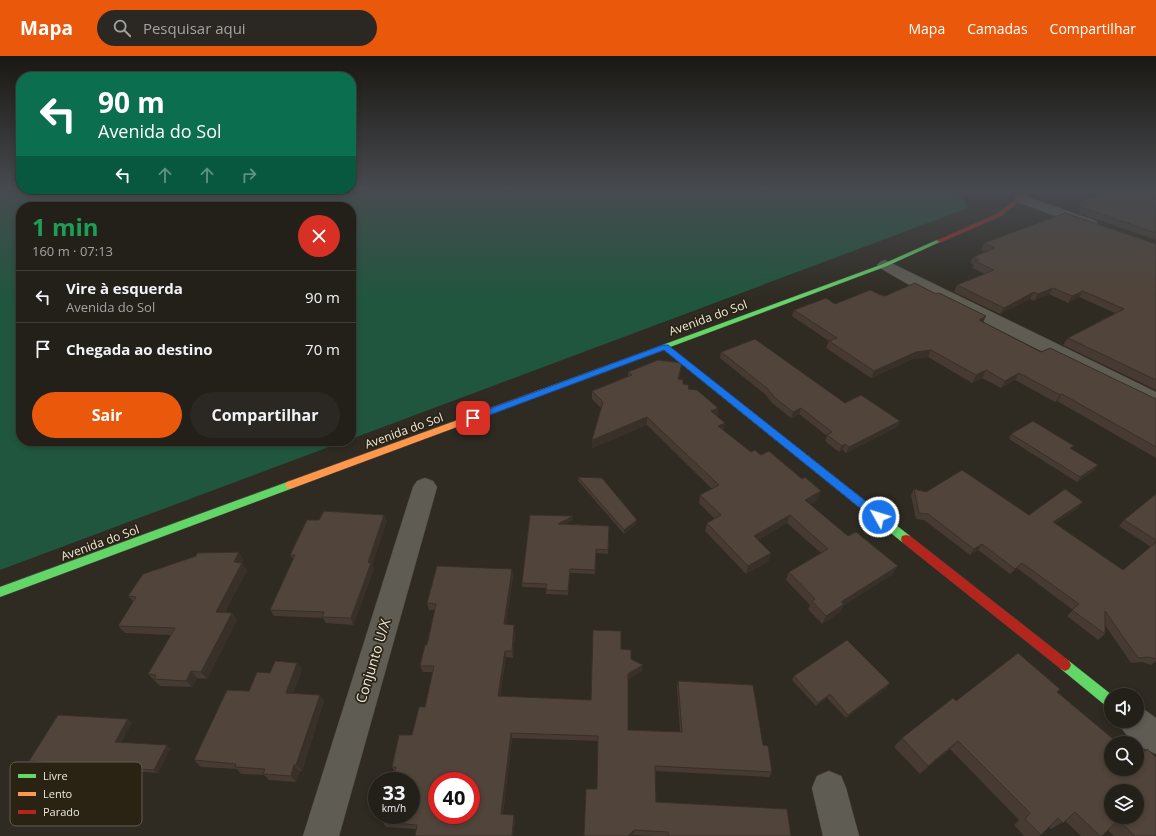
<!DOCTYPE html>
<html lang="pt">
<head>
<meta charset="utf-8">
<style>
  :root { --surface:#23201a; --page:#2b2823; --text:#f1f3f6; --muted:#a3a3a2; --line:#403e39; --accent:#ea580c }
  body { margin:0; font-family:"Open Sans",sans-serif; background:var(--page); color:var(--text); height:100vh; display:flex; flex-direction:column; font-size:15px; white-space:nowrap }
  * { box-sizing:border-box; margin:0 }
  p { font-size:13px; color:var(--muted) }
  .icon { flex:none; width:22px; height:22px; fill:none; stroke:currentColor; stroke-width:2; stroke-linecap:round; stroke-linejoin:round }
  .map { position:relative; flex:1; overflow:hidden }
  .side { position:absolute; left:16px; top:146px; width:340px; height:244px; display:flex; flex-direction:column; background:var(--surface); border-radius:16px; box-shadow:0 2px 6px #0003,0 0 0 1px var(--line) }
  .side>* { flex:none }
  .guide { position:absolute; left:16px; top:16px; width:340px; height:122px; border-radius:16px; box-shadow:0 2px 6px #0003,0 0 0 1px var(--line); background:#0b6e4f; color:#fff; overflow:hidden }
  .controls { position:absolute; left:1104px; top:632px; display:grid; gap:8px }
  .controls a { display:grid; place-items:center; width:40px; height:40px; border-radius:50%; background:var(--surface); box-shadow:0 2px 6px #0003,0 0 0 1px var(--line); font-size:20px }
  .speed { position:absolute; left:368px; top:716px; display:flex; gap:8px; font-size:20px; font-weight:700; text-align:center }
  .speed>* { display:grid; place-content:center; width:52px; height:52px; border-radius:50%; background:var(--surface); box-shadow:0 2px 6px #0003,0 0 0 1px var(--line); line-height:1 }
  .speed small { font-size:10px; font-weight:400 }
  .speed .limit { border:6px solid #d22; background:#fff; color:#111 }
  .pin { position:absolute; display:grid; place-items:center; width:34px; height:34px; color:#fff; margin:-17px; border-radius:8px; box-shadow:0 2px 6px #0006 }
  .me { position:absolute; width:44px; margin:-22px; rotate:309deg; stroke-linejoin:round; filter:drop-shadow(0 0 3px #0008) }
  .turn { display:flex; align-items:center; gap:14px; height:84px; padding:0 16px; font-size:18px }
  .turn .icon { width:52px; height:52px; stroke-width:2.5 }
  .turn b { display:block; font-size:28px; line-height:34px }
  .lanes { display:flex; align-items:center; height:38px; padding:0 16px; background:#0003; justify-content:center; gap:20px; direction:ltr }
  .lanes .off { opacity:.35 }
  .round { display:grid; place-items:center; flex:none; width:42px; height:42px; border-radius:21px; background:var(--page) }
  .head { display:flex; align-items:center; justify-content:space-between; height:68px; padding:0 16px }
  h1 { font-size:24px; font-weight:700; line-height:30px; color:#1e9e55 }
  .action { display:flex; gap:8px; margin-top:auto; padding:8px 16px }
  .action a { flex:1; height:46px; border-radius:24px; background:var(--accent); color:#fff; font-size:16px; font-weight:700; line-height:46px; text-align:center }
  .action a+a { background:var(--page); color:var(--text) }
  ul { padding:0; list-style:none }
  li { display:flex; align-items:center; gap:12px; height:52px; padding:0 16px; border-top:1px solid var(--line) }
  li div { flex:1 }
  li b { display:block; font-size:15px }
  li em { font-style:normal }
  header { display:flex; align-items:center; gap:24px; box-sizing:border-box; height:56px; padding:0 20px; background:var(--accent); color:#fff }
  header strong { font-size:19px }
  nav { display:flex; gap:22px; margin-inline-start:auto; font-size:14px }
  .search { width:280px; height:36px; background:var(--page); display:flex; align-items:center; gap:10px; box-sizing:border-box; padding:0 14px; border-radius:22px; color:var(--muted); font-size:15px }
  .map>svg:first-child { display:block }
  .green { fill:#20563e }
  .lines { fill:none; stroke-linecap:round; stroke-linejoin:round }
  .street-casing { stroke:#4a463e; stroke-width:1 }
  .fast-casing { stroke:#4a463e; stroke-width:1 }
  .slow-casing { stroke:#4a463e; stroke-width:1 }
  .jam-casing { stroke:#4a463e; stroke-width:1 }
  .street { fill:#5f5c54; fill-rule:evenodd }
  .fast { fill:#63d668; fill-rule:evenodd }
  .slow { fill:#ff974d; fill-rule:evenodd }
  .jam { fill:#b3261e; fill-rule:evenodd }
  .wall { fill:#463a32 }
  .shaded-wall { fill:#393029 }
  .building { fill:#51443a; stroke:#393029; fill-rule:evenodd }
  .route { fill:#1a73e8; stroke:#114b97 }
  .labels { text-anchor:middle; stroke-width:3.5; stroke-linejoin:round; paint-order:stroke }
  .street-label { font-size:12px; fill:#ede9df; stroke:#2a2314 }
  .near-street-label { font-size:14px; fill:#ede9df; stroke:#2a2314 }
  .key { fill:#2a2314; stroke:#645e51; stroke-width:1 }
  .key-label { font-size:11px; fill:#ede9df }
</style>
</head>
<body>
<header>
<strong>Mapa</strong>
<div class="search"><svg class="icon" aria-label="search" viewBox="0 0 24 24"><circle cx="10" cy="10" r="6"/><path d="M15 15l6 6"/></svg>Pesquisar aqui</div>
<nav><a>Mapa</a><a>Camadas</a><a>Compartilhar</a></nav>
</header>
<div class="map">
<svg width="1156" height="780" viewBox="0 0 1156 780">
  <rect width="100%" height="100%" fill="#2f2b22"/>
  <path class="green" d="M0,133H956L963,140L968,152L351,383V151H21V385H345L0,514Z"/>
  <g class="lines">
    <g class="street-casing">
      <path id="street" d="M1022,139L1096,165L1098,168L1096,171L1091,172L1086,171L1017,146L1015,143L1017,140Z
        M885,204L1156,336V351L1149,349L906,227L880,212L877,209L880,206Z
        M425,422L433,425L437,431L339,780H303L413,431L417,425Z
        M1137,650L1145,654L1156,662V698C1139,691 1125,682 1118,665H1137Z
        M829,715L841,720L846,732L859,780H823L812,732L817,720Z"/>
    </g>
    <g class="fast-casing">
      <path id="fast" d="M937,184L942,185L887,210L670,291L910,480L911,483L910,486L906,487L902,486L664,294L543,339L540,340L536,337L537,335L883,208Z
        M290,425L293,426L295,429L293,432L0,541V531Z
        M1065,603L1069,605L1112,639H1111V652L1106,650L1061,613L1059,609L1061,605Z"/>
    </g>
    <g class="slow-casing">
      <path id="slow" d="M540,334L543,335L544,337L543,339L293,432H287L285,429L287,426Z"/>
    </g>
    <g class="jam-casing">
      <path id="jam" d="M1029,133H1035L1001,160L941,186L936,185L997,158Z
        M906,479L910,480L1069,605L1071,609L1069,613L1065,615L1061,613L902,486L901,483L902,480Z"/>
    </g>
    <use href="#street" class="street"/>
    <use href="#fast" class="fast"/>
    <use href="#slow" class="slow"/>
    <use href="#jam" class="jam"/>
  </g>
  <path class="wall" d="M1156,133V184L1078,157L1081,152H1078L1082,145Z
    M984,187L1156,188V334L1063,289L1068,282L1115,257L1079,241L1068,247L1049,238L1034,245L1030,243L1000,258L954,236L957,229L985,218L972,212L974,209L970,207L973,201L986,196L981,194Z
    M881,239L983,267L1041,296L1156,343V402L1057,345L1055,346L1015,324L1001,332L982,322L972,327L928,301L913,303L871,322L826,292L829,285L792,260L794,254L835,248Z
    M721,296L845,347L900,365L897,371L846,397L843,394L839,396L825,385L827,380L799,358L791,362L772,347L766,339L720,302Z
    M682,307L679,323L683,328L688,333L718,352L717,360L725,367L723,374L751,396L818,444L810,448L893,518L843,550L840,556L822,568L808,553L810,549L786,524L789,516L821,497L787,467L758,484L769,505L746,518L705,475L707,467L715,463L699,447L700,439L712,433L647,369L592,392V384L601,352L592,343V335L628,320V316Z
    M1011,378L1071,393L1098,409L1095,414L1077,426L1009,383Z
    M578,421L636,468L624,478L578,425Z
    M914,433L1029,459L1083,446L1078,452L1055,467L1123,514L1151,491L1119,470L1124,464L1156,438V605L1151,609L1142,606L1131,607L1105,569V578L1098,584L1067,560L1073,554L1017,512L1010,518L978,494L970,499L924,464L916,463L911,439Z
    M530,459L573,460V464L566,468L609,470L608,498L596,497L595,518L570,517L568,539L546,538V532L522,531V527Z
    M319,464L387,465L372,509L374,513L353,569L326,567L323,562L274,560L270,554L293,503L290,499Z
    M196,500L244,504L242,507L247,514L225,556L232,557L237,564L207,623L197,622L192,631L160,630L148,618L171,579L125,577L118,570L134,546L128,540Z
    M512,513L513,520L506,568L515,575L513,602L506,601L500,640L591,644L621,593L631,603L642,615L628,624V674L680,676L677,631L678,625L763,689L772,716L769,721L655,715L656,746L791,780H655L633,779L632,780H584L597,733L598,685L512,682L503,758L515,764L513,780H415L416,773L386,771L383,766L395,716L392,711L412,679L425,651L433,616H423L420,610L427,589L435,554H429L427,547Z
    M297,607L302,614L293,637L320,639L324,645L302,715H300L296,726L269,724L264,719L241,718L237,713L201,711L194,704L249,635L270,617Z
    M794,620L888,631L846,662L827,642L816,650L792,624Z
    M1057,636L1137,713V699L1147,693L1156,780H1114L1108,774L1102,780H1081L1065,765L1051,773L1049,771L1039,780H1024L1014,769L1019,764L950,693L920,718L894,691L902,682L956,645Z
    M132,666L121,687L167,689L170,693L158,717L35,708L29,705Z"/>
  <path class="shaded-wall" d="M1053,232L1049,238L1034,245L1038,238Z
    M1083,235L1079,241L1068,247L1072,240Z
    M1034,236L1030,243L1000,258L1004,252Z
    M986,260L983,267L979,264Z
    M931,294L928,301L913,303L871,322L874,315L916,296Z
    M986,314L982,322L972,327L976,319Z
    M1019,317L1015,324L1001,332L1005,325Z
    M1062,338L1057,345L1055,346L1060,339Z
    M718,352L716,361L711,355Z
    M801,352L799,358L791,362L793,356Z
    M647,361V369L592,392V384Z
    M900,365L897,371L846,397L849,391Z
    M725,367L723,376L718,370Z
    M845,388L843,394L839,396L842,390Z
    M1098,409L1095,414L1077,426L1080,421Z
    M821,435L818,444L802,452L805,444Z
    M1083,446L1078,452L1048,472L1053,466Z
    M384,459L387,465L372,509L374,513L353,569L351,562Z
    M790,459L787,467L751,488L754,480Z
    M573,460V464L558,472V468Z
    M637,464L636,468L624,478V474Z
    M982,488L978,494L970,499L974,493Z
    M239,496L244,504L242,507L247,514L221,563L216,556L234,506Z
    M771,497L769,505L746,518L748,510Z
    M898,510L893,518L843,550L840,556L822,568L826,560L841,546Z
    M512,513L513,520L505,575L504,568Z
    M232,557L237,564L207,623L201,616Z
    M514,569L515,575L513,602L512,595Z
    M505,595L506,601L499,646L498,640Z
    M297,607L302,614L291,644L286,637Z
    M643,609L642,615L628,624V618Z
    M191,615L197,622L192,631L186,625Z
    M890,627L888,631L846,662L848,659Z
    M830,638L827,642L816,650L818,647Z
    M320,639L324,645L302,715L296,709Z
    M128,663L132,666L120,690L115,686Z
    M511,677L512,682L502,763L501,758Z
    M958,685L950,693L920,718L928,710Z
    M167,689L170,693L158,717L154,714Z
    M294,709L300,715L296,726L291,720Z
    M514,759L515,764L513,780H512Z
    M634,774L633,779L632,780H628Z"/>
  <path class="building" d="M1113,133H1156V177L1081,151L1089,148L1082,145Z
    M1065,157L1156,188V324L1068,282L1124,253L1083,235L1072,240L1053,232L1038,238L1034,236L1004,252L957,229L994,214L975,205L979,204L973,201L995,192L984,187Z
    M915,227L936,238L939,237L986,260L979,264L1041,296L1050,292L1156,343V391L1062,338L1060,339L1019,317L1005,325L986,314L976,319L931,294L916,296L874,315L829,285L837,282L794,254L826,242L835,248L870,234L881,239L885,240Z
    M755,283L845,347L861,339L900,365L849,391L845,388L842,390L827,379L832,376L801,352L793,356L774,341L768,333L721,296Z
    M658,304L682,307L678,323L683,324V328L689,329L688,333L697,334L718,352L711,355L725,367L718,370L751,396L755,394L761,399L769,395L802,423L805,421L821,435L805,444L848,480L856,476L898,510L841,546L844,548L826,560L812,545L815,543L789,516L828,493L790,459L754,480L771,497L748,510L707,467L721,459L700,439L719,429L647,361L592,384L603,346L592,335L632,319L628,316Z
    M1033,365L1074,390L1070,392L1098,409L1080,421L1011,378Z
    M962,414L1029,459L1065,433L1083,446L1053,466L1123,514L1156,486V603L1149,601L1138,602L1105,555V578L1072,554L1079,548L1022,507L1015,513L982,488L974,493L928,458L919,457L914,433L926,436Z
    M578,421L602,422L637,464L624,474Z
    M1156,438V484L1124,464Z
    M324,455L384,459L368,506L371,507L351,562L322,561L324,556L270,554L295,499H290L307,464H319Z
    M530,459L573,460L558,468L609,470L608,494L596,493L595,514L570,513L568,535L546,534L547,528L522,527Z
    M239,496L234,506L242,507L216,556L232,557L201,616L191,615L186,625L154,623L156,619L148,618L175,572L118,570L136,541L128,540L143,518L196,500L197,497Z
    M437,510L512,513L504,568L514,569L512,595H505L498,640L591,644L593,574L621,575V593L631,594V603L643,609L628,618V674L682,676L678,625L753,629L763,689L768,690L772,716L655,710L656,746L787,753L791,780H669L668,776L634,774L628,780H584L586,733H597L598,680L511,677L501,758L514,759L512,780H415L417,769L383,766L384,759H411V725H393L396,711H392L399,679H412L419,651H425L434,610H420L425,589H427L436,548L427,547ZM437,725H471V759H437Z
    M847,584L890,627L848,659L830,638L818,647L794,620Z
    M1018,597L1060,633L1057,636L1118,687H1111V713H1137V701L1138,702L1147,693L1156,701V780H1135L1118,764L1102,780H1100L1075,756L1063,767L1058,762L1041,779L1025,763L1030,757L958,685L928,710L902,682L953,642L956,645ZM1111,735H1137V761H1111Z
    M275,605L297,607L286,637L320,639L296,709H294L291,720L263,718L265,713L235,711L236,708L194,704L227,634L249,635L257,616L270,617Z
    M58,659L128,663L115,686L167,689L154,714L29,705Z"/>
  <linearGradient id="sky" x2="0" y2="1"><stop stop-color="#1a1813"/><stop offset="0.55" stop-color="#474a4f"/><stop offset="1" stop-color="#474a4f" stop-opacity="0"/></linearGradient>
  <rect width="1156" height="243" fill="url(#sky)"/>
  <path class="route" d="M663,289H668L883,459L884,461L883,464H875L664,294L476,364L473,365L469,362L470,360Z"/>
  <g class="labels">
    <g class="street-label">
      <text transform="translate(708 262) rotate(-20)" y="4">Avenida do Sol</text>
      <text transform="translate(404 375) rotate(-20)" y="4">Avenida do Sol</text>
      <text transform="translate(100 487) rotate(-20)" y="4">Avenida do Sol</text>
    </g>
    <g class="near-street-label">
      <text transform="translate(373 605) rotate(-73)" y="5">Conjunto U/X</text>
    </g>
  </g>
  <rect x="10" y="706" width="132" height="64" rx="6" class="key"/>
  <rect x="18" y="718" width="18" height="4" fill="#63d668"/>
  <rect x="18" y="736" width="18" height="4" fill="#ff974d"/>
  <rect x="18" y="754" width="18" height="4" fill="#b3261e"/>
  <g class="key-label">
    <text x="43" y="724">Livre</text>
    <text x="43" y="742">Lento</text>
    <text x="43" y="760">Parado</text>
  </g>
</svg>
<div class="controls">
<a><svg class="icon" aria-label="sound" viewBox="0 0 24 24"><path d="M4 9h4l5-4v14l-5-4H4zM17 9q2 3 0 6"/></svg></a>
<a><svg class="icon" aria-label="search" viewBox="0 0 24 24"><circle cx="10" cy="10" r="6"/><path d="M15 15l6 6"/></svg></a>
<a><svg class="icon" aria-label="layers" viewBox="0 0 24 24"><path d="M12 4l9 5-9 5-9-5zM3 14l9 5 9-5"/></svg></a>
</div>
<div class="speed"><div>33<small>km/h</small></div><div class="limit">40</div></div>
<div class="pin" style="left:473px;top:362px;background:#d93025"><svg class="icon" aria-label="arrive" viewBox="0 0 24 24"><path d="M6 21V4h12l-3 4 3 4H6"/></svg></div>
<svg class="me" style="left:879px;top:461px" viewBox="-20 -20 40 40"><circle r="17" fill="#1a73e8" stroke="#fff" stroke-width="3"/><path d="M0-11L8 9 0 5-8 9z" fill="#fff"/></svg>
<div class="guide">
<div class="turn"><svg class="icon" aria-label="left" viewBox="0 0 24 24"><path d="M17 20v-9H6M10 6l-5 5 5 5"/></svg><div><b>90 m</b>Avenida do Sol</div></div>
<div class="lanes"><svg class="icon" aria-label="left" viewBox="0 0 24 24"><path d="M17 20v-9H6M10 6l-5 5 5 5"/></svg><svg class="icon off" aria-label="ahead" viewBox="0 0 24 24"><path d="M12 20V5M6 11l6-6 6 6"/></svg><svg class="icon off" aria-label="ahead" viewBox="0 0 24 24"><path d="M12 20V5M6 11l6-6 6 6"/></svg><svg class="icon off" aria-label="right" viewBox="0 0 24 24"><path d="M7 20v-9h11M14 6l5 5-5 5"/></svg></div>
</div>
<section class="side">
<div class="head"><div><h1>1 min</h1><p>160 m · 07:13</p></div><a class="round" style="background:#d93025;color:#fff"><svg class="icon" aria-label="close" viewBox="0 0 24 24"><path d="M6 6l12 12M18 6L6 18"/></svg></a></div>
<ul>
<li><svg class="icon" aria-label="left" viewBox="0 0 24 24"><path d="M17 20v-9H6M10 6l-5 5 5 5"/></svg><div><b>Vire à esquerda</b><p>Avenida do Sol</p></div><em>90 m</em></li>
<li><svg class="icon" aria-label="arrive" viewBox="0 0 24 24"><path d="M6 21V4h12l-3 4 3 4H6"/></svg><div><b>Chegada ao destino</b></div><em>70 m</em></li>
</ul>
<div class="action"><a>Sair</a><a>Compartilhar</a></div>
</section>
</div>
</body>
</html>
